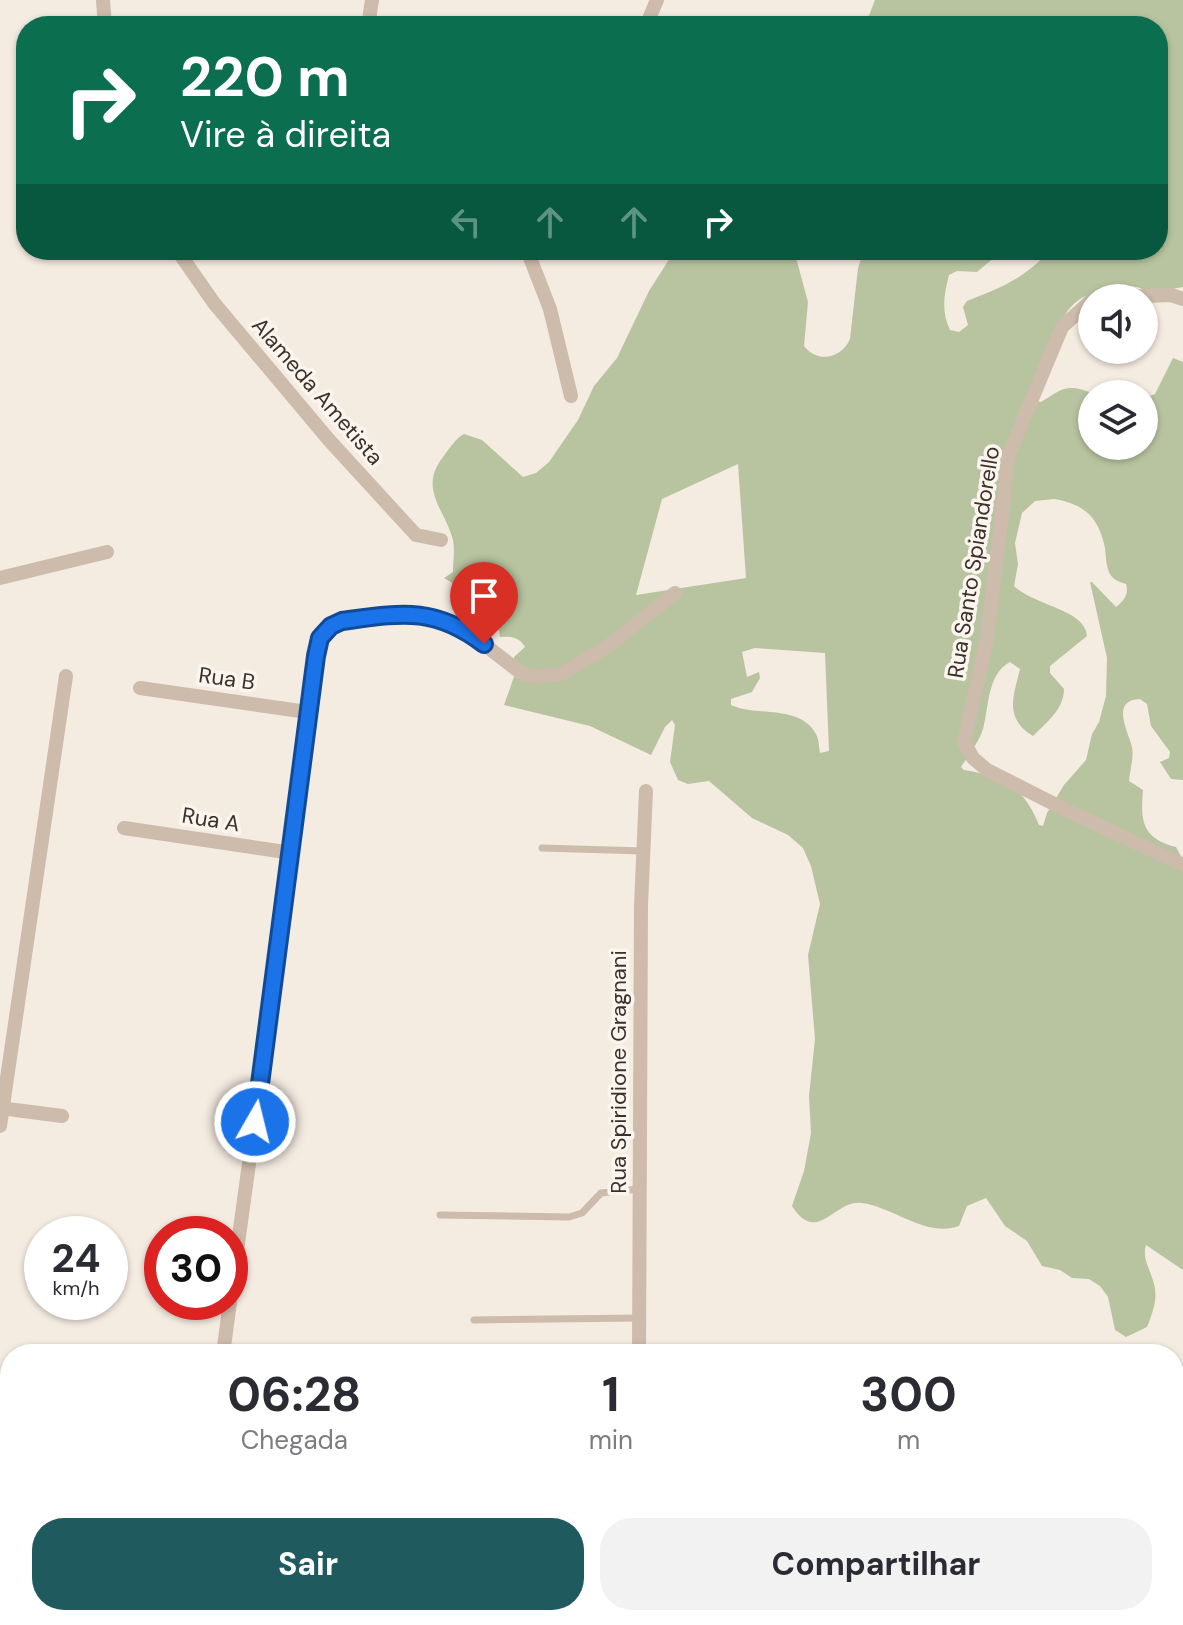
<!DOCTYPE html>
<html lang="pt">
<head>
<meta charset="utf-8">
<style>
  :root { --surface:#fff; --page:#f2f2f3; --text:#2b2b33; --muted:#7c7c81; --accent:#1f5a5e }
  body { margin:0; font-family:"DM Sans",sans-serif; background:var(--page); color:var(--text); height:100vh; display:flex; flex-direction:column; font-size:30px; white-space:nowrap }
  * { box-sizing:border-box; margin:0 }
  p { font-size:26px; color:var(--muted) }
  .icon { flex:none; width:44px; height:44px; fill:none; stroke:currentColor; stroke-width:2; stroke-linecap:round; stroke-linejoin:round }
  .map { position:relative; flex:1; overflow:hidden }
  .drawer { position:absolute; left:0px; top:1344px; width:1184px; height:282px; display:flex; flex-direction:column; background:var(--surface); border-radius:32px 32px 0 0; box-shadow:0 2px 6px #0004 }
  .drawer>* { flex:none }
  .guide { position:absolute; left:16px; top:16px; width:1152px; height:244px; border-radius:32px; box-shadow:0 2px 6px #0004; background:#0b6e4f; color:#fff; overflow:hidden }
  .buttons { position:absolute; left:1078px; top:284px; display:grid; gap:16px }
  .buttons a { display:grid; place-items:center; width:80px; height:80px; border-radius:50%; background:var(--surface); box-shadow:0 2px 6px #0004; font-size:40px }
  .speed { position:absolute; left:24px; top:1216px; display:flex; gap:16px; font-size:40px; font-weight:700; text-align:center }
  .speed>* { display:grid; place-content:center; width:104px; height:104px; border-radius:50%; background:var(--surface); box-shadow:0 2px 6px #0004; line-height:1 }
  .speed small { font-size:20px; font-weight:400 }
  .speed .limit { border:12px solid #d22; background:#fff; color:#111 }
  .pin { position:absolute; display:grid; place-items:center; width:68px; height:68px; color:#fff; margin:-82px -34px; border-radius:50% 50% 50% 0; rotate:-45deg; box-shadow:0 0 8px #0007 }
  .pin .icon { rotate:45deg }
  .me { position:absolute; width:88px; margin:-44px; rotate:8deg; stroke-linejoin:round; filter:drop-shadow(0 0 6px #0008) }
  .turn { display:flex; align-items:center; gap:28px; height:168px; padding:0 32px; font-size:36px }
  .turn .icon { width:104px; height:104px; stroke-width:2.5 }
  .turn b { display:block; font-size:56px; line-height:68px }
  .lanes { display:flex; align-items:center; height:76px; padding:0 32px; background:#0003; justify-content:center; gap:40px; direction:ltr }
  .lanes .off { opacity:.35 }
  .eta { display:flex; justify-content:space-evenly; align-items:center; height:136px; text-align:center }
  .eta b { font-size:48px; font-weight:700; line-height:56px }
  .button { display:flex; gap:16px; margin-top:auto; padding:16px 32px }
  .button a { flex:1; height:92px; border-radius:32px; background:var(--accent); color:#fff; font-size:32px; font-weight:700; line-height:92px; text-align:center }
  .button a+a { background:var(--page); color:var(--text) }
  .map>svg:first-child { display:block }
  .green { fill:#b8c4a0; fill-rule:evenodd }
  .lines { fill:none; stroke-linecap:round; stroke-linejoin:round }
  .service { stroke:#cdbbac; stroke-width:7 }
  .minor { stroke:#cdbbac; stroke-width:14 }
  .route-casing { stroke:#114b97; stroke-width:20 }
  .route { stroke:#1a73e8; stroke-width:14 }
  .labels { text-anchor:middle; stroke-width:7; stroke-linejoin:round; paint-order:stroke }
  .street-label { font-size:22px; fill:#3b302b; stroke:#fbf5ee }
</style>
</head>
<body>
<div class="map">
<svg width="1183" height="1625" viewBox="0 0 1183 1625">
  <rect width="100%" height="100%" fill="#f4ebe1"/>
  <path class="green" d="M875,0H1183V287L1160,291L1153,295C1138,284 1128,285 1111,289C1100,291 1085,294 1076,302C1054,319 1043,375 1034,401L1041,402C1062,390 1065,382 1094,394L1092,446H1144V398L1155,394L1173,358L1183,362V780L1171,779L1160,762L1169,758L1170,752L1151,726L1147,704L1140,699C1110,700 1128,731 1132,747C1134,757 1130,770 1129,781L1143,790C1140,823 1143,838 1176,847L1183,860V1270L1146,1245C1141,1260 1153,1273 1155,1289C1157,1302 1152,1314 1147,1327L1126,1337L1115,1330L1108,1297L1100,1286L1089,1279L1072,1278L1060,1270L1042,1266L1027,1241L1005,1226L986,1198L967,1206L959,1226C927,1238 893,1207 862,1203C834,1199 818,1246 792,1206L804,1171L811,1133L809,1096L815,1039L808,955L820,904L811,866L803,848L788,835L752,818L709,781L688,784L678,780L670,762L675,725L672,720L665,727L651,755L590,726L504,705L515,674L514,657L525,647C519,637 511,636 500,637C497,600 471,595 444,578L453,572C453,562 455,550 453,540C445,509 418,489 443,457C449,449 455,439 464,434L482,440L523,477L536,473L549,462L578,420L594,386L617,358L649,291L675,250H794L808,302L804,346C818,364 842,358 850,339L858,268L864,250H1003L977,272L957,271L949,275C944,295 941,311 950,330L959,332L968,325L963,307L967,301C1002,287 1024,279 1050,250H1158V26H865ZM738,464L746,578L636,595L662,499ZM1054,499C1085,504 1099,518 1105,548C1106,556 1106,567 1110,574C1113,580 1120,582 1126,584C1129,594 1124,601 1116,607L1092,582H1090L1107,658L1106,696L1099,722L1092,734L1086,760L1064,785L1047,813L1043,826L1039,825C1024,787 1003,776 964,770L961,767C968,756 979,742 983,729C989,707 987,674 1010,662L1020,669C1013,697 1004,718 1033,736C1047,722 1064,709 1064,689L1050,673V666L1087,636C1085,609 1034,606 1014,586L1018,564L1015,543L1022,513L1035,501ZM755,648L825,653L829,751L820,753C819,748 819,739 816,734C800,704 756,717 731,705V699L752,692L760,678L759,672L747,677L742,652Z
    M1174,1589L1183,1591V1625H1107L1108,1616H1174Z
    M189,1616H376L370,1625H187Z"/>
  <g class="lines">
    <path class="service" d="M542,848L643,851
      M440,1215L569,1217L582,1213L601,1193L639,1189
      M474,1320L639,1318
      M771,1616L772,1625
      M509,1625L511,1616"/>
    <path class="minor" d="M103,0L105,26
      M368,26L372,0
      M646,26L657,0
      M177,250L214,303L329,440L416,535L441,540
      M527,250L550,309L571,396
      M1098,298L1171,295L1183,299
      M1092,300L1062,327L1009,454L987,639L964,742L973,758L987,770L1064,809L1183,865
      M0,578L107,552
      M140,688L307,712
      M124,828L292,853
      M0,1108L62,1116
      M0,1126L66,676
      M230,1301L292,853L307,712L320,638L331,626L342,621L419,614L441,619L463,628L521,673L536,677L561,674L608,646L675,593
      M223,1354L230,1302
      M639,1354L641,906L646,791
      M1174,1473H1183
      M185,1625L187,1616
      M637,1625V1616"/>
  </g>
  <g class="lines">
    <g class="route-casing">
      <path id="route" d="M255,1122L316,656L320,638L331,626L342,621C401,613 434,606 484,644"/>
    </g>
    <use href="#route" class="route"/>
  </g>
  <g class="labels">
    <g class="street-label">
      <text transform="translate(318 391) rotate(49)" y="8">Alameda Ametista</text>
      <text transform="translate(973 562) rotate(-81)" y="8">Rua Santo Spiandorello</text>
      <text transform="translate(227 678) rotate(8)" y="8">Rua B</text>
      <text transform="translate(211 819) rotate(9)" y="8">Rua A</text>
      <text transform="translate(618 1072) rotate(-90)" y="8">Rua Spiridione Gragnani</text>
    </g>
  </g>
</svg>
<div class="buttons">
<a><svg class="icon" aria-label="sound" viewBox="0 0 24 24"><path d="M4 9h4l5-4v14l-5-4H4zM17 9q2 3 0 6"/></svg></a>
<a><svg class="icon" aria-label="layers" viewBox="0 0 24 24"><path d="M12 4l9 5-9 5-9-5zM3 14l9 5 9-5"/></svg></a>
</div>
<div class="speed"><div>24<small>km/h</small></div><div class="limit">30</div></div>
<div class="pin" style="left:484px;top:644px;background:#d93025"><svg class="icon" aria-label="arrive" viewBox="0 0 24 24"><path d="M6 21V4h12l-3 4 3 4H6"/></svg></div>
<svg class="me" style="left:255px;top:1122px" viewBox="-20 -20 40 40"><circle r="17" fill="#1a73e8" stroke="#fff" stroke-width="3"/><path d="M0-11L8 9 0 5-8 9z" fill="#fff"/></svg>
<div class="guide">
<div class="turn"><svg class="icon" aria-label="right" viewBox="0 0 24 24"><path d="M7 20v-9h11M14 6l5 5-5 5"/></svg><div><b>220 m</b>Vire à direita</div></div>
<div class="lanes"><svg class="icon off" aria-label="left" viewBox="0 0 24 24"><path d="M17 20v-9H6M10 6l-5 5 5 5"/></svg><svg class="icon off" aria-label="ahead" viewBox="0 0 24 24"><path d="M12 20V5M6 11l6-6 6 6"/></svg><svg class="icon off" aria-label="ahead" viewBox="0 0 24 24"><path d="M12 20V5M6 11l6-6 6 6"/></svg><svg class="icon" aria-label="right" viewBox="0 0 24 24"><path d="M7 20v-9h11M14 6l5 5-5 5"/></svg></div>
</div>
<section class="drawer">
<div class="eta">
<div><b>06:28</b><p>Chegada</p></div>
<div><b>1</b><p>min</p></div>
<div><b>300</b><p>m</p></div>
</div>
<div class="button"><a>Sair</a><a>Compartilhar</a></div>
</section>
</div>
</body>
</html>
